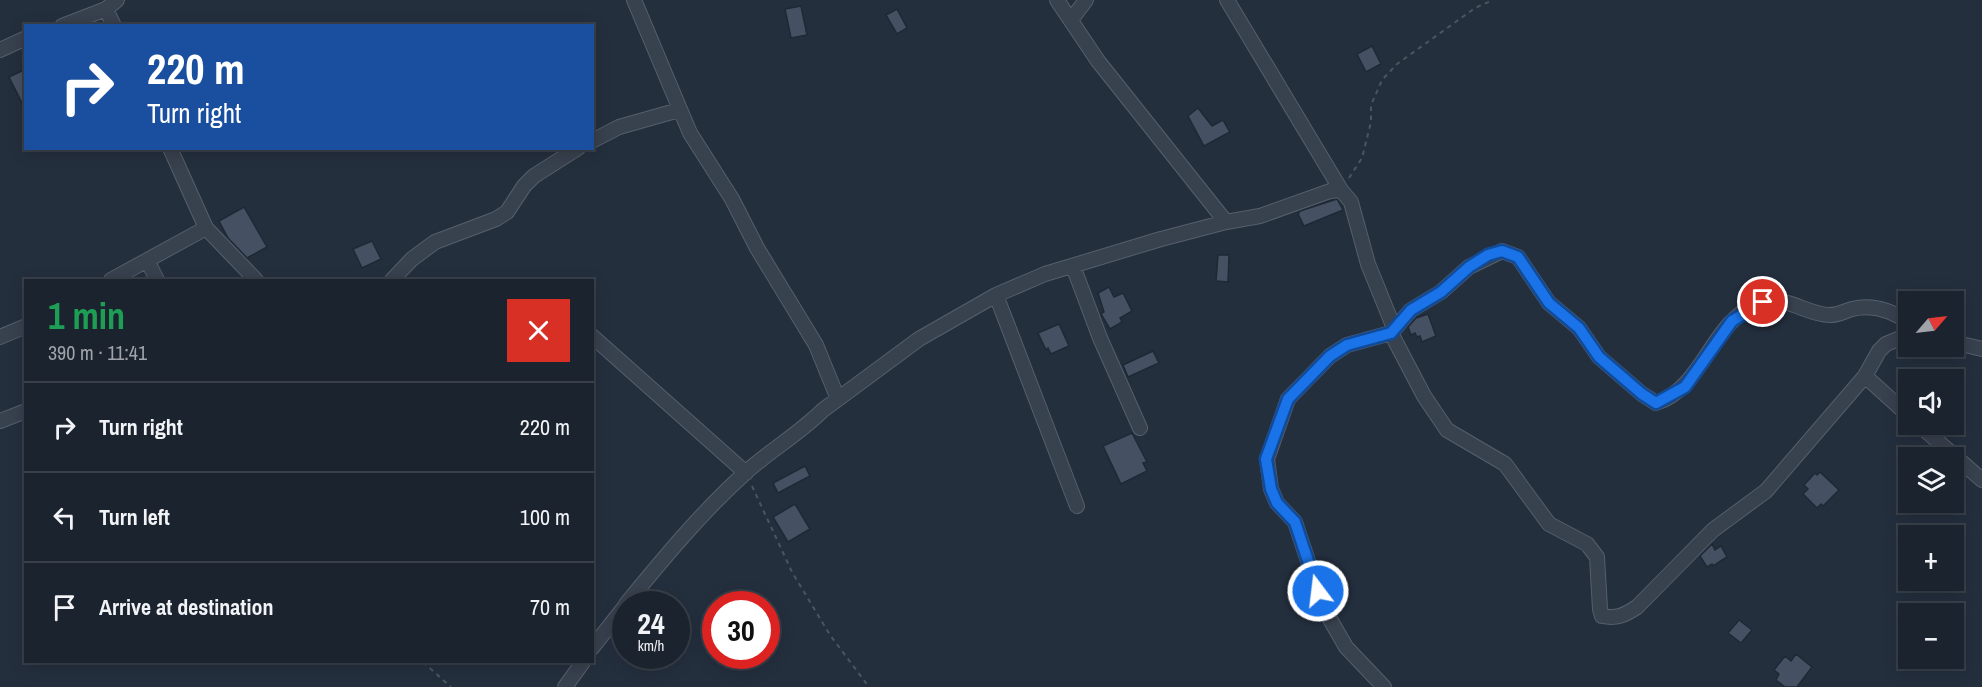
<!DOCTYPE html>
<html lang="en">
<head>
<meta charset="utf-8">
<style>
  :root { --surface:#1b232e; --page:#282f3a; --text:#f1f3f6; --muted:#a0a4aa; --line:#39404a }
  body { margin:0; font-family:"Archivo Narrow",sans-serif; background:var(--page); color:var(--text); height:100vh; display:flex; flex-direction:column; font-size:22px; white-space:nowrap }
  * { box-sizing:border-box; margin:0 }
  p { font-size:20px; color:var(--muted) }
  .icon { flex:none; width:33px; height:33px; fill:none; stroke:currentColor; stroke-width:2; stroke-linecap:round; stroke-linejoin:round }
  .map { position:relative; flex:1; overflow:hidden }
  .details { position:absolute; left:24px; top:279px; width:570px; height:384px; display:flex; flex-direction:column; background:var(--surface); border-radius:0px; box-shadow:0 3px 15px #0003,0 0 0 2px var(--line) }
  .details>* { flex:none }
  .top-card { position:absolute; left:24px; top:24px; width:570px; height:126px; border-radius:0px; box-shadow:0 3px 15px #0003,0 0 0 2px var(--line); background:#1a4fa0; color:#fff; overflow:hidden }
  .needle { width:39px; rotate:62deg }
  .fabs { position:absolute; left:1898px; top:291px; display:grid; gap:12px }
  .fabs a { display:grid; place-items:center; width:66px; height:66px; border-radius:0px; background:var(--surface); box-shadow:0 3px 15px #0003,0 0 0 2px var(--line); font-size:30px }
  .speed { position:absolute; left:612px; top:591px; display:flex; gap:12px; font-size:30px; font-weight:700; text-align:center }
  .speed>* { display:grid; place-content:center; width:78px; height:78px; border-radius:50%; background:var(--surface); box-shadow:0 3px 15px #0003,0 0 0 2px var(--line); line-height:1 }
  .speed small { font-size:15px; font-weight:400 }
  .speed .limit { border:9px solid #d22; background:#fff; color:#111 }
  .pin { position:absolute; display:grid; place-items:center; width:51px; height:51px; color:#fff; margin:-26px; border:3px solid #fff; border-radius:50%; box-shadow:0 2px 6px #0007 }
  .me { position:absolute; width:66px; margin:-33px; rotate:345deg; stroke-linejoin:round; filter:drop-shadow(0 0 4px #0008) }
  .turn { display:flex; align-items:center; gap:21px; height:126px; padding:0 24px; font-size:27px }
  .turn .icon { width:78px; height:78px; stroke-width:2.5 }
  .turn b { display:block; font-size:42px; line-height:51px }
  .round { display:grid; place-items:center; flex:none; width:63px; height:63px; border-radius:0px; background:var(--page) }
  .overview { display:flex; align-items:center; justify-content:space-between; height:102px; padding:0 24px }
  h1 { font-size:36px; font-weight:700; line-height:45px; color:#1e9e55 }
  ul { padding:0; list-style:none }
  li { display:flex; align-items:center; gap:18px; height:90px; padding:0 24px; border-top:2px solid var(--line) }
  li div { flex:1 }
  li b { display:block; font-size:22px }
  li em { font-style:normal }
  .map>svg:first-child { display:block }
  .building { fill:#455162; stroke:#1f2835; stroke-width:1.5 }
  .lines { fill:none; stroke-linecap:round; stroke-linejoin:round }
  .street-casing { stroke:#565f6c; stroke-width:16 }
  .path { stroke:#44595c; stroke-width:2; stroke-dasharray:4.5 4.5; stroke-linecap:butt }
  .street { stroke:#38414e; stroke-width:14 }
  .route-casing { stroke:#114b97; stroke-width:15 }
  .route { stroke:#1a73e8; stroke-width:10 }
</style>
</head>
<body>
<div class="map">
<svg width="1982" height="687" viewBox="0 0 1982 687">
  <rect width="100%" height="100%" fill="#242f3e"/>
  <path class="building" d="M801,6L807,35L791,38L785,9Z
    M897,9L907,28L897,34L886,15Z
    M1372,46L1381,64L1366,72L1357,54Z
    M26,69V111L9,77Z
    M1198,108L1212,126L1223,120L1230,132L1204,146L1188,116Z
    M1337,199L1343,210L1304,226L1298,214L1300,211Z
    M244,207L267,247L247,258L228,238L219,221Z
    M372,241L381,259L362,268L353,249Z
    M1218,255H1229L1228,282L1216,281Z
    M1109,287L1114,297L1123,293L1132,311L1120,318L1122,322L1110,329L1101,314L1104,312L1098,293Z
    M1428,314L1436,336L1422,342L1420,336L1417,337L1415,333L1411,335L1408,327L1416,318Z
    M1059,324L1069,346L1051,354L1048,348L1046,350L1038,333Z
    M1153,351L1159,363L1128,377L1123,365Z
    M1132,433L1147,462L1143,463L1147,471L1121,484L1103,446Z
    M805,466L810,476L778,493L773,483Z
    M1820,472L1839,490L1823,506L1821,504L1817,508L1803,494L1808,489L1804,485L1815,473L1817,475Z
    M795,504L810,529L788,542L773,517Z
    M1712,544L1715,550L1721,546L1727,557L1713,566L1712,564L1707,567L1700,556Z
    M1739,620L1752,630L1741,643L1728,633Z
    M1796,654L1812,667L1797,687H1785L1776,680L1779,674L1774,670L1785,656L1791,661Z"/>
  <g class="lines">
    <g class="street-casing">
      <path id="street" d="M634,0L690,133L732,199L757,248L816,345L838,399
        M1057,0L1098,61L1226,222
        M1227,0L1341,190
        M106,9L114,26
        M1071,20L1086,0
        M62,26L106,9L117,0
        M0,50L26,38
        M592,141L619,127L679,110
        M170,148L206,228L256,280
        M148,262L157,280
        M1073,266L1100,338L1140,428
        M111,280L206,228
        M392,280L412,259L435,242L496,219L507,212L524,186L534,176L578,148
        M996,295L1077,506
        M1391,333L1424,396L1447,430L1505,464L1549,524L1587,544L1597,557L1600,609L1602,616C1617,619 1625,615 1637,607L1713,530L1766,491L1865,376L1879,351L1886,344L1908,335
        M592,336L746,473
        M0,337L26,326
        M1953,342L1982,349
        M1865,376L1908,415
        M0,421L26,411
        M1918,424L1982,480
        M626,604C663,559 700,514 744,474C769,451 799,434 823,410L919,339L996,295L1045,274L1161,239L1226,222L1260,216L1330,191L1341,190L1351,202L1368,264L1394,328
        M592,648L626,605
        M565,687L583,662
        M1384,687L1346,647L1331,621L1318,591L1295,522L1277,503L1271,489L1267,459L1288,399L1330,356L1347,345L1391,333L1411,310L1441,292L1469,267L1502,251L1518,257L1549,303L1579,328L1599,357L1642,394L1656,403C1706,387 1712,315 1764,302C1788,296 1807,315 1830,315C1839,315 1844,311 1852,309C1872,304 1892,311 1908,322"/>
    </g>
    <path class="path" d="M1349,178L1362,158L1371,122V105L1382,80L1397,64L1475,8L1493,0
      M752,486L792,572L830,635L869,687
      M423,662L451,687"/>
    <use href="#street" class="street"/>
  </g>
  <g class="lines">
    <g class="route-casing">
      <path id="route" d="M1318,591L1295,522L1277,503L1271,489L1266,459L1288,399L1330,356L1347,345L1391,333L1411,310L1441,292L1469,267L1488,255L1502,251L1518,257L1549,303L1579,328L1599,357L1642,394L1656,403L1685,387L1732,321L1763,302"/>
    </g>
    <use href="#route" class="route"/>
  </g>
</svg>
<div class="fabs">
<a><svg class="needle" viewBox="-14 -14 28 28"><path d="M0-13l5 13h-10z" fill="#e53935"/><path d="M0 13l5-13h-10z" fill="#a0a4aa"/></svg></a>
<a><svg class="icon" aria-label="sound" viewBox="0 0 24 24"><path d="M4 9h4l5-4v14l-5-4H4zM17 9q2 3 0 6"/></svg></a>
<a><svg class="icon" aria-label="layers" viewBox="0 0 24 24"><path d="M12 4l9 5-9 5-9-5zM3 14l9 5 9-5"/></svg></a>
<a>+</a>
<a>−</a>
</div>
<div class="speed"><div>24<small>km/h</small></div><div class="limit">30</div></div>
<div class="pin" style="left:1763px;top:302px;background:#d93025"><svg class="icon" aria-label="arrive" viewBox="0 0 24 24"><path d="M6 21V4h12l-3 4 3 4H6"/></svg></div>
<svg class="me" style="left:1318px;top:591px" viewBox="-20 -20 40 40"><circle r="17" fill="#1a73e8" stroke="#fff" stroke-width="3"/><path d="M0-11L8 9 0 5-8 9z" fill="#fff"/></svg>
<div class="top-card">
<div class="turn"><svg class="icon" aria-label="right" viewBox="0 0 24 24"><path d="M7 20v-9h11M14 6l5 5-5 5"/></svg><div><b>220 m</b>Turn right</div></div>
</div>
<section class="details">
<div class="overview"><div><h1>1 min</h1><p>390 m · 11:41</p></div><a class="round" style="background:#d93025;color:#fff"><svg class="icon" aria-label="close" viewBox="0 0 24 24"><path d="M6 6l12 12M18 6L6 18"/></svg></a></div>
<ul>
<li><svg class="icon" aria-label="right" viewBox="0 0 24 24"><path d="M7 20v-9h11M14 6l5 5-5 5"/></svg><div><b>Turn right</b></div><em>220 m</em></li>
<li><svg class="icon" aria-label="left" viewBox="0 0 24 24"><path d="M17 20v-9H6M10 6l-5 5 5 5"/></svg><div><b>Turn left</b></div><em>100 m</em></li>
<li><svg class="icon" aria-label="arrive" viewBox="0 0 24 24"><path d="M6 21V4h12l-3 4 3 4H6"/></svg><div><b>Arrive at destination</b></div><em>70 m</em></li>
</ul>
</section>
</div>
</body>
</html>
